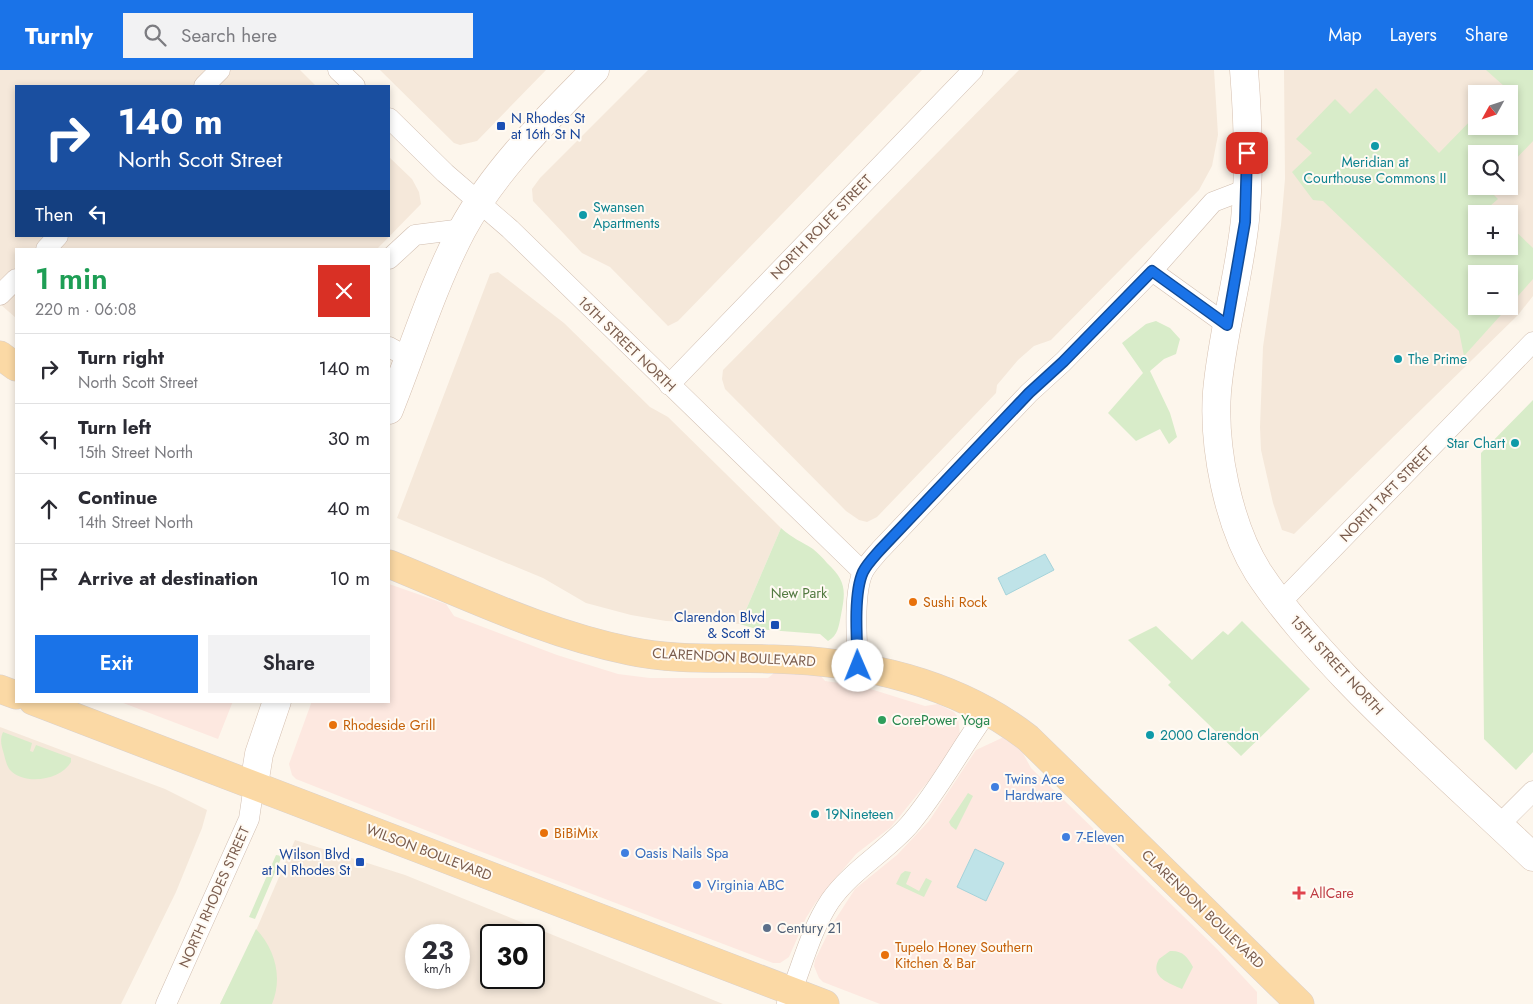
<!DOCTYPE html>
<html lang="en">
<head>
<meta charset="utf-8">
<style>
  :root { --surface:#fff; --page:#f2f2f3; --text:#2b2b33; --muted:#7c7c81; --line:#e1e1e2; --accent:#1a73e8 }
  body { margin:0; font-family:Jost,sans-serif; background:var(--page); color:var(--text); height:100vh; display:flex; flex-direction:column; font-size:19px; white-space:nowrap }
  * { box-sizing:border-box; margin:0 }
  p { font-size:16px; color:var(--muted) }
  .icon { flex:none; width:28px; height:28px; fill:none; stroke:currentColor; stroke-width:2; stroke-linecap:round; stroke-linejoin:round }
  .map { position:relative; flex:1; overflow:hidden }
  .panel { position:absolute; left:15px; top:178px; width:375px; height:455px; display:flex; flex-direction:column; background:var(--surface); border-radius:0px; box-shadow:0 2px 8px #0003 }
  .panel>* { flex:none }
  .banner { position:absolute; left:15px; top:15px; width:375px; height:152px; border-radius:0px; box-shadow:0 2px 8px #0003; background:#1a4fa0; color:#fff; overflow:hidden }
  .needle { width:32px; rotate:230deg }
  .buttons { position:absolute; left:1468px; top:15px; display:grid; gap:10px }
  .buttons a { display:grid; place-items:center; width:50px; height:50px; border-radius:0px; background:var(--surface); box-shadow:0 2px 8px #0003; font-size:25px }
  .speed { position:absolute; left:405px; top:854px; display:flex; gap:10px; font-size:25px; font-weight:700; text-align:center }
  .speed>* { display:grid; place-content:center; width:65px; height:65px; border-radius:50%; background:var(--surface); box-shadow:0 2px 8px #0003; line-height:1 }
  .speed small { font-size:12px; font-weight:400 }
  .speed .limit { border:2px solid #111; border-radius:8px; background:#fff; color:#111 }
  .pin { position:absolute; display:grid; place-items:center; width:42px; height:42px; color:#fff; margin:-21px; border-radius:10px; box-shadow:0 2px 8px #0006 }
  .me { position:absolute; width:55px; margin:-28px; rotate:359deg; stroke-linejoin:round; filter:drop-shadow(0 0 4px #0008) }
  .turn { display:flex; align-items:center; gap:18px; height:105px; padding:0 20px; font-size:22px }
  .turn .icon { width:65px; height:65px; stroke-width:2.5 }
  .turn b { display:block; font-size:35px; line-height:42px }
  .then { display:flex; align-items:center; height:48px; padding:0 20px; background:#0003; gap:10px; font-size:19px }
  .round { display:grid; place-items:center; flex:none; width:52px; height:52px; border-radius:0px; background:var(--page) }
  .overview { display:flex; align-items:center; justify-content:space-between; height:85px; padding:0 20px }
  h1 { font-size:30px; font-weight:600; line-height:38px; color:#1e9e55 }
  .primary-button { display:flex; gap:10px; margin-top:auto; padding:10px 20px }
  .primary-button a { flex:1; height:58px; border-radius:0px; background:var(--accent); color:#fff; font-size:20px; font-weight:600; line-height:58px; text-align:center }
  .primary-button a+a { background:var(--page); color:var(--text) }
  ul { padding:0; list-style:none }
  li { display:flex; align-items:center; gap:15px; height:70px; padding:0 20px; border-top:1px solid var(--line) }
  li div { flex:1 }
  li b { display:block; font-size:19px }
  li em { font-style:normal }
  header { display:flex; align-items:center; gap:30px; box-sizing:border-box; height:70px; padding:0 25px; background:var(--accent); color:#fff }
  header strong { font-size:24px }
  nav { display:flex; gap:28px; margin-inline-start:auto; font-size:18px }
  .search { width:350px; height:45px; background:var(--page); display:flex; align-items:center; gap:12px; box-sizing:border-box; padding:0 18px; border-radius:0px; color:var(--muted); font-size:19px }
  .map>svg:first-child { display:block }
  .residential { fill:#f5e8da; fill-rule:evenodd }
  .commercial { fill:#fde8e0 }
  .green { fill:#d8ecc9 }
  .water { fill:#bfe3e8; stroke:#a5d3da }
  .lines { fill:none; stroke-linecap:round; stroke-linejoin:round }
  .street-casing { stroke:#d1beb0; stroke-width:21 }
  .secondary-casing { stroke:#d6c0b0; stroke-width:29 }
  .primary-casing { stroke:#dad1cd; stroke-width:29 }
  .street { stroke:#fff; stroke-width:20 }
  .secondary { stroke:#fff; stroke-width:28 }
  .primary { stroke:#fbd9a5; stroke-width:28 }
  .route-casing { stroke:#114b97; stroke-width:12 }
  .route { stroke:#1a73e8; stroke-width:9 }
  .transit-dot { fill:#1a4fb4; stroke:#fffaf3; stroke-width:2 }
  .culture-dot { fill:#0f9aa8; stroke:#fffaf3; stroke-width:2 }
  .food-dot { fill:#e8710a; stroke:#fffaf3; stroke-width:2 }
  .leisure-dot { fill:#2e9e5b; stroke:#fffaf3; stroke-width:2 }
  .shop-dot { fill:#3f7fe0; stroke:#fffaf3; stroke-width:2 }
  .health-dot { fill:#e0444e; stroke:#fffaf3; stroke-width:2 }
  .service-dot { fill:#5c6f8a; stroke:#fffaf3; stroke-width:2 }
  .labels { text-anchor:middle; stroke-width:4; stroke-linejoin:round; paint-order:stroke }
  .transit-label { font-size:14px; fill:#164399; stroke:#fffaf3; text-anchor:end }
  .culture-label { font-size:14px; fill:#0d838f; stroke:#fffaf3; text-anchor:start }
  .street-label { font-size:14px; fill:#7a5c4d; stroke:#fffaf3 }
  .park-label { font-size:14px; fill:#537a41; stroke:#fffaf3 }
  .food-label { font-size:14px; fill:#c56008; stroke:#fffaf3; text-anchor:start }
  .leisure-label { font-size:14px; fill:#27864d; stroke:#fffaf3; text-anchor:start }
  .shop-label { font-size:14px; fill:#366cbe; stroke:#fffaf3; text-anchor:start }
  .health-label { font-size:14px; fill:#be3a42; stroke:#fffaf3; text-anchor:start }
  .service-label { font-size:14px; fill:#4e5e75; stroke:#fffaf3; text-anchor:start }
</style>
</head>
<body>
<header>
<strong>Turnly</strong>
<div class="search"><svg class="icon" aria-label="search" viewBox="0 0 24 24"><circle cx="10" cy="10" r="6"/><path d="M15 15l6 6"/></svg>Search here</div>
<nav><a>Map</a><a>Layers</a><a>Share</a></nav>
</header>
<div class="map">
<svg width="1533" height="934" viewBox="0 0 1533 934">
  <rect width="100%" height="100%" fill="#fdf6ec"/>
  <path class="residential" d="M0,0H300L316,16H16V166H389V87L412,109L419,122L421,134L377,179H16V248L0,234Z
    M380,0H546L477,71L460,75L454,73Z
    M648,0H922L678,251L668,256L610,197L582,183L533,131L532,119L540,108Z
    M1019,0H1214L1218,65L1212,96L1199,120L1051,270L1034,276L1018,290L997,315L996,323L877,447L867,452L859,450L846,441L725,319L722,309L723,300Z
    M1284,0H1533V226L1518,245L1294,464L1282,460L1273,433L1261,380L1260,357L1263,277L1281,155L1285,109ZM1476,24H1509V56H1476ZM1476,84H1509V116H1476ZM1476,144H1509V176H1476ZM1476,204H1509V236H1476Z
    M498,202L564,253L650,337L668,347L781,458L740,554L666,551L631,545L586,533L543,508L397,448L490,204Z
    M0,657L165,719L207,740L202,758L176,822L121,934H0Z
    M295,770L405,805L723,934H220L251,872ZM416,865H459V908H416ZM491,865H534V908H491Z"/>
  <path class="commercial" d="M389,514L446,534L454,546L557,585L618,604L650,608H768L774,603L820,605L825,611L861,616L925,636L938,634L954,642L958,647L960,665L930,709L891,757L856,784L816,832L806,848L789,887L780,893H773L448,769L296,709L292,705L289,694L312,631H389Z
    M118,631H233L218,669Z
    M1006,666L1019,676L1031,698L1217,879L1257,922V934H880L823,912L819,908L814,896L815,890L833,853L855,819L897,785L929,751L976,680Z"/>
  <path class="green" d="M1486,0H1533V71L1509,96V84H1476V116H1489V120L1498,129L1490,136L1498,144H1476V176H1509V155L1533,178V209L1509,236V204H1476V236H1509L1464,286L1459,261L1323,131L1313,130L1292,102L1312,83L1296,69L1335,29L1350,44L1376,18L1439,83L1476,45V56H1509V24H1497L1504,16Z
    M1156,251L1170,258L1180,269L1176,284L1164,289L1150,301L1170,343L1177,367L1169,374L1160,359L1136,371L1108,343L1143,303L1122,273L1146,254Z
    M1533,330V682L1516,700L1484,669L1481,383Z
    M781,458C793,469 801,471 813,479C818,483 823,488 827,493C846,511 846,520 841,545C839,555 838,566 828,571L820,564L756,559L740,554Z
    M1242,551L1310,619L1241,686L1168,615L1171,612L1128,570L1156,556L1192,590L1223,561L1228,565Z
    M3,662L32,673L30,681L33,682L36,675L71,688V692C61,710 25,716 10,700C6,695 5,687 3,681C1,674 0,669 3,662Z
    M968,723L973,726L956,760L951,756L949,752Z
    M276,785L282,786L255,849L249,847Z
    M905,801L911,802L906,814L919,821L926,808L932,811L924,827L896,814L901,804Z
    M256,859C275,879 283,907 272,934H220Z
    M1170,881C1182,880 1188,887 1193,897L1182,919C1169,913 1149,907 1159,889Z"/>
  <path class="water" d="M1045,484L1054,500L1006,525L998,508Z
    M975,779L1004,793L986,831L957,817Z"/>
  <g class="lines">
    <g class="street-casing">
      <path id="street" d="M338,0L355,16
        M204,16L220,0
        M389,48L445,103L510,159L863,502
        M46,179L58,166
        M389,189L415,165L463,159
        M1152,201L1227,255
        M0,225L16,209
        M389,277L409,288
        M669,315L973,0
        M1280,533L1533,272
        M858,596C857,572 853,524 863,502C867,494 874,487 880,480L1029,323L1063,292L1152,201L1213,132L1247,119
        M1499,755L1533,721
        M787,933C801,900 810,861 830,831C851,801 885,782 909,755C939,720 960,679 987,642
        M166,934L249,749L254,715"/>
    </g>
    <g class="secondary-casing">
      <path id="secondary" d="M1244,0C1248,50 1250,101 1245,150C1239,208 1222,264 1217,322C1213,377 1228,454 1258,502C1283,540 1314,574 1345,607C1405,670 1470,727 1533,787
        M389,340C413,280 432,217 462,160C495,99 547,49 595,0
        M254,715L259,684L277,631"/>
    </g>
    <g class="primary-casing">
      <path id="primary" d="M0,285L16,297
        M389,494C468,526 546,564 630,581C676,591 726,587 773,589C862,591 956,612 1028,668L1300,934
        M0,619L16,625
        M33,631L825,934"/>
    </g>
    <use href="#street" class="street"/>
    <use href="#secondary" class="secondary"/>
    <use href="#primary" class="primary"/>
  </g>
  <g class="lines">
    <g class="route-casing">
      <path id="route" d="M858,596C857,572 853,524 863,502C867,494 874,487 880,480L1029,323L1063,292L1152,201L1227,255L1245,152L1247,83"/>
    </g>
    <use href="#route" class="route"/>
  </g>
  <g class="transit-dot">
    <rect x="496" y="51" width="10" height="10" rx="2.5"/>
    <rect x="770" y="550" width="10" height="10" rx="2.5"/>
    <rect x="355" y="787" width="10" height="10" rx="2.5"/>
  </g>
  <g class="culture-dot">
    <circle cx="1375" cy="76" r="5"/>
    <circle cx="583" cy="145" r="5"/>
    <circle cx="1398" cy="289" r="5"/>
    <circle cx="1515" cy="373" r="5"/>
    <circle cx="1150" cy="665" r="5"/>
    <circle cx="815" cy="744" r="5"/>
  </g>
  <g class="food-dot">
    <circle cx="913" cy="532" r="5"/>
    <circle cx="333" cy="655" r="5"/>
    <circle cx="544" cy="763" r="5"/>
    <circle cx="885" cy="885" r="5"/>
  </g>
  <circle class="leisure-dot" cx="882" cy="650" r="5"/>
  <g class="shop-dot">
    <circle cx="995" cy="717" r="5"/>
    <circle cx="1066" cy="767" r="5"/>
    <circle cx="625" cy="783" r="5"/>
    <circle cx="697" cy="815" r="5"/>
  </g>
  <path class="health-dot" d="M1296.5 815.5h5v5h5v5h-5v5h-5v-5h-5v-5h5z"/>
  <circle class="service-dot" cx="767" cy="858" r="5"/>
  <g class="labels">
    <g class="transit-label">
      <text x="511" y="53" text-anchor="start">N Rhodes St<tspan x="511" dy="16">at 16th St N</tspan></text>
      <text x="765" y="552">Clarendon Blvd<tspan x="765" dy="16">&amp; Scott St</tspan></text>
      <text x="350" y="789">Wilson Blvd<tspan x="350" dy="16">at N Rhodes St</tspan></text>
    </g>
    <g class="culture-label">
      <text x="1375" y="97" text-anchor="middle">Meridian at<tspan x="1375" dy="16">Courthouse Commons II</tspan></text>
      <text x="593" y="142">Swansen<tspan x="593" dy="16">Apartments</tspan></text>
      <text x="1408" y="294">The Prime</text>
      <text x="1505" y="378" text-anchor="end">Star Chart</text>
      <text x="1160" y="670">2000 Clarendon</text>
      <text x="825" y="749">19Nineteen</text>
    </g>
    <g class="street-label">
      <text transform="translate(821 157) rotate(-46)" y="5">NORTH ROLFE STREET</text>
      <text transform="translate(627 274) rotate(44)" y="5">16TH STREET NORTH</text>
      <text transform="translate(1386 424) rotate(-46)" y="5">NORTH TAFT STREET</text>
      <text transform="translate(734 587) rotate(3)" y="5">CLARENDON BOULEVARD</text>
      <text transform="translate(1337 595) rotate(47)" y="5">15TH STREET NORTH</text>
      <text transform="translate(429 782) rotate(21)" y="5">WILSON BOULEVARD</text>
      <text transform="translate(214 827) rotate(-66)" y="5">NORTH RHODES STREET</text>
      <text transform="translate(1203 839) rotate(44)" y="5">CLARENDON BOULEVARD</text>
    </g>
    <g class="park-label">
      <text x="799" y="528">New Park</text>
    </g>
    <g class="food-label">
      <text x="923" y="537">Sushi Rock</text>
      <text x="343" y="660">Rhodeside Grill</text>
      <text x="554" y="768">BiBiMix</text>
      <text x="895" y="882">Tupelo Honey Southern<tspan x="895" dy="16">Kitchen &amp; Bar</tspan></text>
    </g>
    <g class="leisure-label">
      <text x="892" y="655">CorePower Yoga</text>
    </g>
    <g class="shop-label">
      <text x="1005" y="714">Twins Ace<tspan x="1005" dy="16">Hardware</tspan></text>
      <text x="1076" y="772">7-Eleven</text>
      <text x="635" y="788">Oasis Nails Spa</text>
      <text x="707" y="820">Virginia ABC</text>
    </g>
    <g class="health-label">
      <text x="1310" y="828">AllCare</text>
    </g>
    <g class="service-label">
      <text x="777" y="863">Century 21</text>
    </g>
  </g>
</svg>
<div class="buttons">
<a><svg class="needle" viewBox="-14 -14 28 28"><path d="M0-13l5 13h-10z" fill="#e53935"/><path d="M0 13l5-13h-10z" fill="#7c7c81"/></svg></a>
<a><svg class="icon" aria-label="search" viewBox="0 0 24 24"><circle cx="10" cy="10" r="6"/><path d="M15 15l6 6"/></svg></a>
<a>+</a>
<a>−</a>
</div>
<div class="speed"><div>23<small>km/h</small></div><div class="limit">30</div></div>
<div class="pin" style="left:1247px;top:83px;background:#d93025"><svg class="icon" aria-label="arrive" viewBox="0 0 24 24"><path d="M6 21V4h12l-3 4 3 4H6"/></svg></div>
<svg class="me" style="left:858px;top:596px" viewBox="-20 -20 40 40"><circle r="19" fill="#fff"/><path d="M0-13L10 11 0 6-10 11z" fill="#1a73e8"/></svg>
<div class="banner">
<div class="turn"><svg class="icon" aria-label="right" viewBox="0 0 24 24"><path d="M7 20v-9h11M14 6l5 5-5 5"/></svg><div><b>140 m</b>North Scott Street</div></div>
<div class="then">Then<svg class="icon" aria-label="left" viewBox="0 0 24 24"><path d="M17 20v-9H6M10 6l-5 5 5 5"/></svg></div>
</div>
<section class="panel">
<div class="overview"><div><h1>1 min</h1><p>220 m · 06:08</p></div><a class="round" style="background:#d93025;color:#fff"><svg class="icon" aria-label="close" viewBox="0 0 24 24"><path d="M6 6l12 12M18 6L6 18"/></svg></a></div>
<ul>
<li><svg class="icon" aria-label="right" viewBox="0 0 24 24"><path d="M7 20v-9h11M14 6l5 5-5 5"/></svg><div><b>Turn right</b><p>North Scott Street</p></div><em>140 m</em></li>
<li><svg class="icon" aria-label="left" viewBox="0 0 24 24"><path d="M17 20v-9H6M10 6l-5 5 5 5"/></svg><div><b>Turn left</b><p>15th Street North</p></div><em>30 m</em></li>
<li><svg class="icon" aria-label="ahead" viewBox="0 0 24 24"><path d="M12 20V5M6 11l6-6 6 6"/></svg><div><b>Continue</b><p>14th Street North</p></div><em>40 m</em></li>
<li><svg class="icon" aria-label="arrive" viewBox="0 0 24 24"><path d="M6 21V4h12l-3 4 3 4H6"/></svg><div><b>Arrive at destination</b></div><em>10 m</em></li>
</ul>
<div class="primary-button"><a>Exit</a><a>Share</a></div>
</section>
</div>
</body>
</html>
